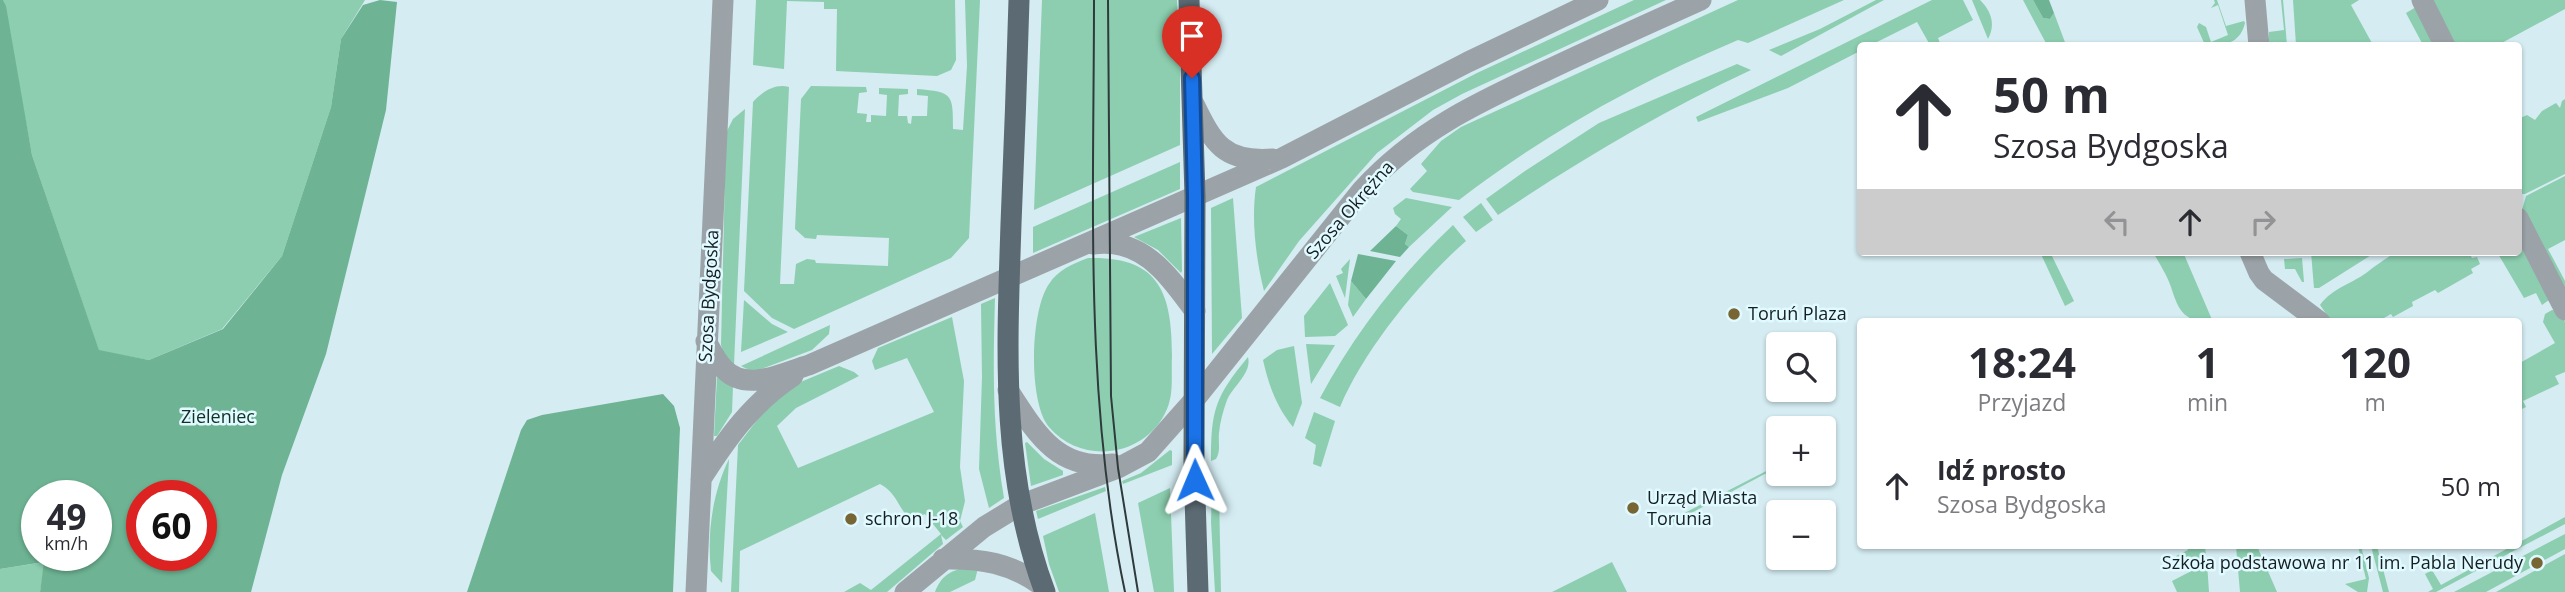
<!DOCTYPE html>
<html lang="pl">
<head>
<meta charset="utf-8">
<style>
  :root { --surface:#fff; --page:#f7f7f7; --text:#2b2b33; --muted:#7c7c81 }
  body { margin:0; font-family:"Open Sans",sans-serif; background:var(--page); color:var(--text); height:100vh; display:flex; flex-direction:column; font-size:26px; white-space:nowrap }
  * { box-sizing:border-box; margin:0 }
  p { font-size:23px; color:var(--muted) }
  .icon { flex:none; width:38px; height:38px; fill:none; stroke:currentColor; stroke-width:2; stroke-linecap:round; stroke-linejoin:round }
  .map { position:relative; flex:1; overflow:hidden }
  .drawer { position:absolute; left:1857px; top:318px; width:665px; height:231px; display:flex; flex-direction:column; background:var(--surface); border-radius:7px; box-shadow:0 2px 5px #0004 }
  .drawer>* { flex:none }
  .top-card { position:absolute; left:1857px; top:42px; width:665px; height:214px; border-radius:7px; box-shadow:0 2px 5px #0004; background:#fff; color:var(--text); overflow:hidden }
  .fabs { position:absolute; left:1766px; top:332px; display:grid; gap:14px }
  .fabs a { display:grid; place-items:center; width:70px; height:70px; border-radius:7px; background:var(--surface); box-shadow:0 2px 5px #0004; font-size:35px }
  .speed { position:absolute; left:21px; top:480px; display:flex; gap:14px; font-size:35px; font-weight:700; text-align:center }
  .speed>* { display:grid; place-content:center; width:91px; height:91px; border-radius:50%; background:var(--surface); box-shadow:0 2px 5px #0004; line-height:1 }
  .speed small { font-size:18px; font-weight:400 }
  .speed .limit { border:10px solid #d22; background:#fff; color:#111 }
  .pin { position:absolute; display:grid; place-items:center; width:60px; height:60px; color:#fff; margin:-72px -30px; border-radius:50% 50% 50% 0; rotate:-45deg; box-shadow:0 0 7px #0007 }
  .pin .icon { rotate:45deg }
  .me { position:absolute; width:77px; margin:-38px; rotate:359deg; stroke-linejoin:round; filter:drop-shadow(0 0 5px #0008) }
  .turn { display:flex; align-items:center; gap:24px; height:147px; padding:0 21px; font-size:32px }
  .turn .icon { width:91px; height:91px; stroke-width:2.5 }
  .turn b { display:block; font-size:49px; line-height:60px }
  .lanes { display:flex; align-items:center; height:66px; padding:0 21px; background:#0003; justify-content:center; gap:35px; direction:ltr }
  .lanes .off { opacity:.35 }
  .eta { display:flex; justify-content:space-evenly; align-items:center; height:119px; text-align:center }
  .eta b { font-size:42px; font-weight:700; line-height:49px }
  ul { padding:0; list-style:none }
  li { display:flex; align-items:center; gap:21px; height:98px; padding:0 21px }
  li div { flex:1 }
  li b { display:block; font-size:26px }
  li em { font-style:normal }
  .map>svg:first-child { display:block }
  .green { fill:#8cceaf }
  .forest { fill:#6eb494; fill-rule:evenodd }
  .lines { fill:none; stroke-linecap:round; stroke-linejoin:round }
  .minor { stroke:#9ba3a8; stroke-width:21 }
  .major { stroke:#5c6a73; stroke-width:21 }
  .tram { stroke:#2f3a3c; stroke-width:2 }
  .route-casing { stroke:#114b97; stroke-width:18 }
  .route { stroke:#1a73e8; stroke-width:12 }
  .poi-dot { fill:#776533; stroke:#e1faff; stroke-width:2.5 }
  .labels { text-anchor:middle; stroke-width:5; stroke-linejoin:round; paint-order:stroke }
  .street-label { font-size:18px; fill:#151e20; stroke:#e1faff }
  .poi-label { font-size:18px; fill:#151e20; stroke:#e1faff; text-anchor:start }
  .park-label { font-size:18px; fill:#113124; stroke:#e1faff }
</style>
</head>
<body>
<div class="map">
<svg width="2565" height="592" viewBox="0 0 2565 592">
  <rect width="100%" height="100%" fill="#d4ecf2"/>
  <path class="green" d="M3,0H365L341,39L331,107L282,256L222,329L149,360L99,351L32,155Z
    M756,0H955L956,60L951,70L937,76L836,71L837,9H824V2L787,1L784,69L753,65Z
    M965,0H980L969,238L951,258L794,329L772,318L744,291L753,102C762,92 775,83 789,87L780,284H794L796,264L807,259L815,260L816,263L888,266L889,238L817,235L816,239L805,238L795,229L801,99L811,86L866,87L867,92L859,93L857,113L867,114L866,122H871V115L886,116L887,95L879,94V88L908,89V94L899,95L898,116H907L908,123L911,124L912,116H927L928,96L917,95V89C953,92 953,94 953,129L963,130L967,66Z
    M1042,0H1177L1180,65V145L1034,210Z
    M1634,0H1666L1462,94L1433,110L1377,153L1299,241L1264,291C1256,259 1251,220 1256,187L1477,73Z
    M1738,0H1844L1748,43L1738,40C1638,82 1545,134 1459,200L1413,192L1410,189L1427,171L1421,164L1441,141L1461,127Z
    M1876,0H1884L1781,56L1769,50L1820,29Z
    M1932,0H1963L1973,20L1938,38L1941,46L1930,45L1917,22L1871,45L1860,46V51L1788,88L1698,122L1696,117Z
    M1972,0H1980C1991,11 1996,24 1988,39Z
    M2023,0H2033L2043,18L2050,19L2054,13L2066,45H2047Z
    M2214,0H2217L2226,26L2244,21L2245,23C2240,44 2224,46 2205,45L2197,27L2199,23L2206,27L2211,42L2228,35L2218,5L2211,8L2215,3Z
    M2281,0H2283L2287,45H2269V32L2284,30Z
    M2293,0H2359L2351,5L2373,45H2296Z
    M2430,0H2565V9L2498,45H2451Z
    M2416,7L2435,38L2432,45H2423L2406,13Z
    M1737,64L1751,70C1661,112 1580,160 1498,215L1486,199L1525,171L1599,123Z
    M2565,99V174L2525,194H2522L2520,189L2518,193V119L2527,115L2535,120L2542,111L2556,103L2560,108L2562,101Z
    M745,109L734,365L724,355L721,345L726,133L733,119Z
    M1180,162V189L1033,253V227Z
    M2565,176V240L2548,249L2565,281V292L2522,210L2526,196Z
    M1233,198L1242,318L1212,354L1211,208Z
    M1406,198L1452,207L1409,247L1405,244L1408,235L1396,226L1401,219L1395,214L1393,208Z
    M1481,203L1493,220L1476,232L1463,217Z
    M1181,218L1182,271L1181,273L1158,250L1134,237Z
    M1453,225L1466,241C1420,281 1364,350 1340,407L1320,398C1354,334 1400,275 1453,225Z
    M2518,233L2549,300L2542,305L2536,293L2524,298L2497,252H2518Z
    M2040,252H2050L2074,301L2065,306Z
    M2153,252H2183L2213,322C2184,322 2179,312 2171,287C2167,275 2159,263 2153,252Z
    M2311,252H2376L2319,288H2314Z
    M2396,252H2474L2470,254L2472,258L2477,257L2480,264L2471,269L2473,273L2438,293L2435,290L2412,302L2413,306L2393,317L2391,314L2377,322H2332L2320,305C2333,287 2353,284 2370,270C2376,265 2387,258 2396,252Z
    M1088,258C1159,256 1172,292 1172,356C1171,374 1174,393 1167,409C1147,457 1082,466 1049,427C1028,402 1030,311 1049,284C1058,270 1072,264 1088,258Z
    M2302,258L2304,282H2302L2295,269H2285L2284,259Z
    M1350,259L1345,298L1336,276L1343,273L1341,269Z
    M1351,281L1366,299L1353,317L1348,305Z
    M1330,283L1348,325L1335,336L1305,337L1304,316Z
    M995,298C993,369 992,427 1004,498L989,508L979,469L982,377L981,304Z
    M744,300L772,324L788,332L741,352Z
    M2552,310L2559,311L2565,322V372L2555,376L2559,384L2523,401L2526,407L2518,411V364L2555,343L2543,322L2545,314Z
    M952,317L964,381L960,467L965,501L960,521L963,527L946,540L941,535L943,544L887,592H844L860,583L871,590L941,534L925,514L911,520C897,507 898,494 880,484L740,551L739,592H731L738,445L764,411L785,393L803,381L839,366L854,372L859,376L796,408L777,426L798,468L934,412L907,358L875,370L872,361L878,348Z
    M830,325L829,334L812,350L753,372L741,366Z
    M1306,344L1335,345L1311,384Z
    M1294,346L1302,403L1293,427C1276,406 1269,386 1263,360L1277,350Z
    M1248,357C1252,373 1233,386 1227,400C1223,411 1220,422 1219,433C1218,442 1221,451 1216,459L1211,461C1211,410 1215,397 1248,357Z
    M717,377L733,386L732,412L717,436H714Z
    M1314,412L1335,421L1321,467L1313,464L1316,445L1305,438Z
    M1027,442L1044,459L1063,471V475L1031,486L1025,443Z
    M1170,450L1172,451V465L1123,484L1122,481L1141,473Z
    M729,459L722,583L711,571C707,534 712,494 729,459Z
    M1778,465V467L1665,527L1663,524Z
    M1212,485L1217,487L1219,492L1221,592H1215L1211,522Z
    M1105,487L1106,491L1038,519L1036,511Z
    M1170,488L1174,592H1154L1138,503Z
    M1095,513L1109,592H1059L1049,564L1043,536Z
    M2565,517V524L2436,592H2428L2433,589L2425,574L2432,570L2441,585L2512,546H2518V543Z
    M2565,534V549L2486,592H2454Z
    M2187,546H2205L2206,556L2182,568L2176,556L2188,550Z
    M2236,546H2257L2277,592H2240Z
    M2358,546H2361L2369,578L2367,592H2358L2345,584L2366,579Z
    M2371,546H2377L2389,592H2383Z
    M2565,554V592H2496Z
    M45,562L40,592H0V569Z
    M1612,562L1627,592H1552Z
    M2207,563L2209,592H2177L2172,581Z
    M963,568H978L975,580L950,592H935C941,577 948,572 963,568Z"/>
  <path class="forest" d="M0,0H3L6,6L32,155L99,350L149,360L223,329L282,256L331,107L341,39L363,5L380,0L397,2L386,110L326,354L282,475L251,592H40L44,562L0,569ZM96,495V555H37V495ZM201,495V555H142V495Z
    M2033,0H2049L2054,13L2050,19L2043,18Z
    M1396,226L1408,235L1405,244L1409,247L1400,257L1370,251Z
    M1358,254L1396,261L1366,299L1351,281Z
    M663,394L674,406L680,428L673,592H467L521,430L527,420L542,415Z"/>
  <g class="lines">
    <path class="minor" d="M2255,0L2259,46
      M2422,0L2445,46
      M1194,104C1213,143 1224,163 1273,159
      M2518,218L2565,310
      M1093,244C1143,237 1168,275 1195,311
      M2250,252L2259,273L2264,280L2320,322
      M706,341C711,350 716,361 724,369C747,393 784,372 809,365L1282,158L1468,62L1598,0
      M1008,390C1035,431 1056,471 1113,464
      M701,479C727,438 752,403 793,376
      M943,559C981,558 1011,563 1042,586
      M696,592L723,0
      M905,592L984,527L1020,505L1118,468L1148,452L1195,399L1362,190C1418,129 1481,101 1554,67C1603,44 1652,22 1701,0"/>
    <path class="major" d="M1019,0C1017,75 1014,149 1011,224C1007,349 1000,472 1045,592
      M1189,0L1195,196L1194,466L1198,592"/>
    <path class="tram" d="M1094,0C1094,197 1084,398 1125,592
      M1108,0L1111,396L1118,468L1138,592"/>
  </g>
  <g class="lines">
    <g class="route-casing">
      <path id="route" d="M1192,78L1195,196V480"/>
    </g>
    <use href="#route" class="route"/>
  </g>
  <g class="poi-dot">
    <circle cx="1734" cy="314" r="7"/>
    <circle cx="1633" cy="508" r="7"/>
    <circle cx="851" cy="519" r="7"/>
    <circle cx="2537" cy="563" r="7"/>
  </g>
  <g class="labels">
    <g class="street-label">
      <text transform="translate(1350 210) rotate(-49)" y="6">Szosa Okrężna</text>
      <text transform="translate(709 296) rotate(-87)" y="6">Szosa Bydgoska</text>
    </g>
    <g class="poi-label">
      <text x="1748" y="320">Toruń Plaza</text>
      <text x="1647" y="504">Urząd Miasta<tspan x="1647" dy="21">Torunia</tspan></text>
      <text x="865" y="525">schron J-18</text>
      <text x="2523" y="569" text-anchor="end">Szkoła podstawowa nr 11 im. Pabla Nerudy</text>
    </g>
    <g class="park-label">
      <text x="218" y="423">Zieleniec</text>
    </g>
  </g>
</svg>
<div class="fabs">
<a><svg class="icon" aria-label="search" viewBox="0 0 24 24"><circle cx="10" cy="10" r="6"/><path d="M15 15l6 6"/></svg></a>
<a>+</a>
<a>−</a>
</div>
<div class="speed"><div>49<small>km/h</small></div><div class="limit">60</div></div>
<div class="pin" style="left:1192px;top:78px;background:#d93025"><svg class="icon" aria-label="arrive" viewBox="0 0 24 24"><path d="M6 21V4h12l-3 4 3 4H6"/></svg></div>
<svg class="me" style="left:1195px;top:480px" viewBox="-20 -20 40 40"><path d="M0-17L14 15 0 8-14 15z" fill="#1a73e8" stroke="#fff" stroke-width="4"/></svg>
<div class="top-card">
<div class="turn"><svg class="icon" aria-label="ahead" viewBox="0 0 24 24"><path d="M12 20V5M6 11l6-6 6 6"/></svg><div><b>50 m</b>Szosa Bydgoska</div></div>
<div class="lanes"><svg class="icon off" aria-label="left" viewBox="0 0 24 24"><path d="M17 20v-9H6M10 6l-5 5 5 5"/></svg><svg class="icon" aria-label="ahead" viewBox="0 0 24 24"><path d="M12 20V5M6 11l6-6 6 6"/></svg><svg class="icon off" aria-label="right" viewBox="0 0 24 24"><path d="M7 20v-9h11M14 6l5 5-5 5"/></svg></div>
</div>
<section class="drawer">
<div class="eta">
<div><b>18:24</b><p>Przyjazd</p></div>
<div><b>1</b><p>min</p></div>
<div><b>120</b><p>m</p></div>
</div>
<ul>
<li><svg class="icon" aria-label="ahead" viewBox="0 0 24 24"><path d="M12 20V5M6 11l6-6 6 6"/></svg><div><b>Idź prosto</b><p>Szosa Bydgoska</p></div><em>50 m</em></li>
</ul>
</section>
</div>
</body>
</html>
